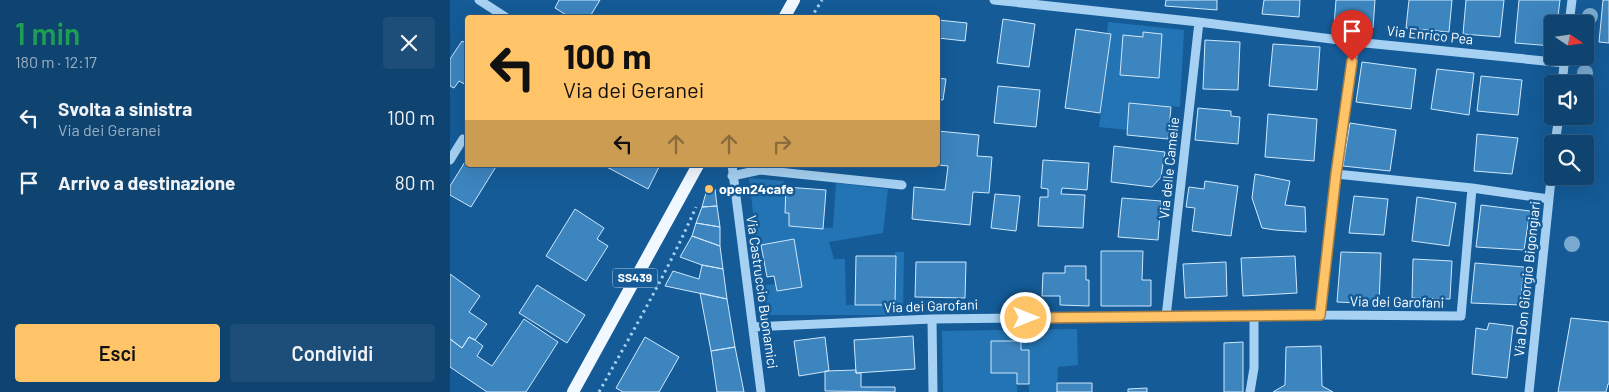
<!DOCTYPE html>
<html lang="it">
<head>
<meta charset="utf-8">
<style>
  :root { --surface:#0f4471; --page:#1d4e79; --text:#f1f3f6; --muted:#9bb0c3; --line:#2f5c84; --accent:#ffc368 }
  body { margin:0; font-family:Barlow,sans-serif; background:var(--page); color:var(--text); height:100vh; display:flex; flex-direction:column; font-size:19px; white-space:nowrap }
  * { box-sizing:border-box; margin:0 }
  p { font-size:16px; color:var(--muted) }
  .icon { flex:none; width:28px; height:28px; fill:none; stroke:currentColor; stroke-width:2; stroke-linecap:round; stroke-linejoin:round }
  .map { position:relative; flex:1; overflow:hidden }
  .details { display:flex; flex-direction:column; background:var(--surface); width:450px }
  .details>* { flex:none }
  .banner { position:absolute; left:15px; top:15px; width:475px; height:152px; border-radius:5px; box-shadow:0 5px 20px #0002,0 0 0 1px var(--line); background:#ffc368; color:#111; overflow:hidden }
  .needle { width:32px; rotate:103deg }
  .controls { position:absolute; left:1094px; top:15px; display:grid; gap:10px }
  .controls a { display:grid; place-items:center; width:50px; height:50px; border-radius:5px; background:var(--surface); box-shadow:0 5px 20px #0002,0 0 0 1px var(--line); font-size:25px }
  .pin { position:absolute; display:grid; place-items:center; width:42px; height:42px; color:#fff; margin:-51px -21px; border-radius:50% 50% 50% 0; rotate:-45deg; box-shadow:0 0 5px #0007 }
  .pin .icon { rotate:45deg }
  .me { position:absolute; width:55px; margin:-28px; rotate:90deg; stroke-linejoin:round; filter:drop-shadow(0 0 4px #0008) }
  .turn { display:flex; align-items:center; gap:18px; height:105px; padding:0 15px; font-size:22px }
  .turn .icon { width:65px; height:65px; stroke-width:2.5 }
  .turn b { display:block; font-size:35px; line-height:42px }
  .lanes { display:flex; align-items:center; height:48px; padding:0 15px; background:#0003; justify-content:center; gap:25px; direction:ltr }
  .lanes .off { opacity:.35 }
  .round { display:grid; place-items:center; flex:none; width:52px; height:52px; border-radius:5px; background:var(--page) }
  .head { display:flex; align-items:center; justify-content:space-between; height:85px; padding:0 15px }
  h1 { font-size:30px; font-weight:600; line-height:38px; color:#1e9e55 }
  .action { display:flex; gap:10px; margin-top:auto; padding:10px 15px }
  .action a { flex:1; height:58px; border-radius:5px; background:var(--accent); color:#111; font-size:20px; font-weight:600; line-height:58px; text-align:center }
  .action a+a { background:var(--page); color:var(--text) }
  ul { padding:0; list-style:none }
  li { display:flex; align-items:center; gap:15px; height:65px; padding:0 15px }
  li div { flex:1 }
  li b { display:block; font-size:19px }
  li em { font-style:normal }
  main { display:flex; flex:1; min-height:0 }
  .map>svg:first-child { display:block }
  .green { fill:#2374b4 }
  .building { fill:#3d85bf; stroke:#cee8fd }
  .lines { fill:none; stroke-linecap:round; stroke-linejoin:round }
  .path { stroke:#a6d1f2; stroke-width:3; stroke-dasharray:2.5 4; stroke-linecap:butt }
  .minor { stroke:#a6d1f2; stroke-width:9 }
  .major { stroke:#f2f8ff; stroke-width:12 }
  .tree { fill:#7aa9cf }
  .route-casing { stroke:#a67f44; stroke-width:12 }
  .route { stroke:#ffc368; stroke-width:9 }
  .poi-dot { fill:#ffc368; stroke:#145b97; stroke-width:2 }
  .labels { text-anchor:middle; stroke-width:5; stroke-linejoin:round; paint-order:stroke }
  .shield { fill:#145b97; stroke:#b8cee0; stroke-width:1 }
  .shield-label { font-size:12px; font-weight:bold; fill:#fff }
  .street-label { font-size:14px; fill:#fff; stroke:#145b97 }
  .poi-label { font-size:14px; font-weight:bold; fill:#fff; stroke:#145b97; text-anchor:start }
</style>
</head>
<body>
<main>
<section class="details">
<div class="head"><div><h1>1 min</h1><p>180 m · 12:17</p></div><a class="round"><svg class="icon" aria-label="close" viewBox="0 0 24 24"><path d="M6 6l12 12M18 6L6 18"/></svg></a></div>
<ul>
<li><svg class="icon" aria-label="left" viewBox="0 0 24 24"><path d="M17 20v-9H6M10 6l-5 5 5 5"/></svg><div><b>Svolta a sinistra</b><p>Via dei Geranei</p></div><em>100 m</em></li>
<li><svg class="icon" aria-label="arrive" viewBox="0 0 24 24"><path d="M6 21V4h12l-3 4 3 4H6"/></svg><div><b>Arrivo a destinazione</b></div><em>80 m</em></li>
</ul>
<div class="action"><a>Esci</a><a>Condividi</a></div>
</section>
<div class="map">
<svg width="1159" height="392" viewBox="0 0 1159 392">
  <rect width="100%" height="100%" fill="#145b97"/>
  <path class="green" d="M658,22L734,30L730,107L680,103L677,130L649,127L661,34L657,33Z
    M299,178L334,181L336,187L335,213H339V226L383,228L386,183L438,189L433,233L379,242L384,259H395L396,305H445V252H454L453,315H318L314,285L326,284L327,291L352,286L344,239L307,246Z
    M627,329L628,365L608,367L607,392H579V350H571V341L541,373H567V392H493L492,331Z"/>
  <path class="building" d="M109,0H150L139,18H121L105,8Z
    M716,0H767V10L715,6Z
    M814,0H850L849,17L812,14Z
    M886,0H925L923,28L884,25Z
    M959,0H1002L999,32L956,28Z
    M1016,0H1054L1050,37L1013,34Z
    M1069,0H1110L1107,24H1102V46L1065,43Z
    M1153,0H1159V43L1149,42Z
    M553,19L585,24L579,67L547,63Z
    M488,20L517,23L515,41L488,38Z
    M626,29L661,34L650,113L615,108Z
    M693,32L712,34L709,78L670,75L673,35L693,37Z
    M755,40L790,42L788,90L753,89Z
    M12,41L18,44V86L9,81L4,88L0,86V59Z
    M823,44L870,47L867,90L819,86Z
    M912,62L966,69L961,109L906,102Z
    M987,69L1024,73L1019,115L981,109Z
    M1031,76L1072,80L1068,115L1027,111Z
    M488,78L496,79L493,100L488,99Z
    M548,86L590,90L586,127L544,123Z
    M679,103L721,107L718,139L677,135Z
    M748,108L781,111V116L790,117L788,144L745,140Z
    M818,114L867,119L864,161L815,157Z
    M900,123L946,130L940,171L893,166Z
    M488,131L529,135L527,156L542,157L539,193L523,192L520,225L462,219L464,187L495,190L498,166L488,165Z
    M1027,134L1068,138L1062,174L1024,171Z
    M664,146L715,152L711,177L702,187L661,182Z
    M18,157V165H47L21,207L0,195V186Z
    M593,160L639,163L637,190L612,188L611,194L635,195L633,228L588,226L590,197H598V189L591,188Z
    M153,165H210L198,189Z
    M805,174L840,181L835,205L855,207L856,232L825,230L812,228L802,198Z
    M755,181L788,186L781,236L742,231L745,208L736,207L739,187L754,189Z
    M336,187L376,190L373,229L339,226V213H335Z
    M257,189H265L267,206L252,207Z
    M545,194L570,196L566,231L541,228Z
    M904,196L938,199L934,235L899,233Z
    M967,197L1006,203L999,246L962,241Z
    M672,198L711,201L708,240L668,237Z
    M1031,205L1080,211L1074,250L1026,247Z
    M267,206L270,227L246,223L252,207Z
    M125,209L154,228L147,239L158,246L136,281L96,256Z
    M246,223L270,227V246L242,236Z
    M242,236L270,246L273,269L252,265L230,257Z
    M344,239L352,287L327,291L324,276L317,277L311,245Z
    M651,251H693L692,280H701V306H651Z
    M891,252L931,253L929,304L887,302Z
    M406,256H446L445,305H405Z
    M845,256L847,293L793,296L791,258Z
    M963,259L1002,261L1000,299L962,298Z
    M466,262H516L515,298L465,297Z
    M776,262L777,296L735,298L733,264Z
    M1025,263L1074,267L1070,305L1021,303Z
    M252,265L273,269L277,299L215,286L223,271L249,279Z
    M615,266H636V280H639V306L610,305V296H592L593,273H615Z
    M0,274L30,296L19,312L37,324L25,340L19,337L12,348L0,339Z
    M87,285L135,315L117,343L69,313Z
    M250,293L277,299L285,347L261,351Z
    M1121,318L1159,322V384H1158L1156,392H1108Z
    M74,319L108,342L76,392H37L0,367V339L12,348L19,337L25,340L33,346L27,356L42,366Z
    M1039,323L1063,326L1057,378L1022,374L1026,328L1037,330Z
    M463,336L465,369L406,373L404,340Z
    M195,337L229,357L209,392H173L166,388Z
    M375,337L379,371L349,376L344,341Z
    M541,341H571V350H579V384H567V373H541Z
    M793,342V392H774V343Z
    M871,346L872,386L883,392H823L835,385L836,347Z
    M285,347L294,392H267L261,351Z
    M406,370V373H411V387H445V392L375,391V371Z
    M607,383H642V392H607Z
    M697,388V392H678V389Z"/>
  <g class="lines">
    <path class="path" d="M361,18L372,0
      M149,392C183,331 218,271 246,207"/>
    <path class="minor" d="M29,0L57,18
      M544,0L749,22L905,42L1115,63
      M1119,24L1122,0
      M1112,84L1115,56
      M1105,144L1109,116
      M0,160L13,139
      M282,165L311,392
      M886,174L1022,188L1099,199
      M282,176L310,170L452,185
      M870,315L886,174L905,42
      M716,317L749,22
      M482,319L483,392
      M303,327L482,319L870,315L1011,316L1022,188
      M800,392L804,368V316
      M1079,392L1102,170"/>
    <path class="major" d="M334,18L344,0
      M123,392L248,165"/>
  </g>
  <g class="tree">
    <circle cx="1140" cy="16" r="8"/>
    <circle cx="1135" cy="73" r="8"/>
    <circle cx="1122" cy="244" r="8"/>
  </g>
  <g class="lines">
    <g class="route-casing">
      <path id="route" d="M576,318L870,315L886,174L902,61"/>
    </g>
    <use href="#route" class="route"/>
  </g>
  <circle class="poi-dot" cx="259" cy="189" r="5"/>
  <g class="labels">
    <rect class="shield" x="162.5" y="268.5" width="45" height="19" rx="4"/>
    <g class="shield-label">
      <text x="185" y="282">SS439</text>
    </g>
    <g class="street-label">
      <text transform="translate(980 35) rotate(6)" y="5">Via Enrico Pea</text>
      <text transform="translate(719 168) rotate(-84)" y="5">Via delle Camelie</text>
      <text transform="translate(1077 279) rotate(-84)" y="5">Via Don Giorgio Bigongiari</text>
      <text transform="translate(312 292) rotate(82)" y="5">Via Castruccio Buonamici</text>
      <text transform="translate(947 302) rotate(1)" y="5">Via dei Garofani</text>
      <text transform="translate(481 306) rotate(-2)" y="5">Via dei Garofani</text>
    </g>
    <g class="poi-label">
      <text x="269" y="194">open24cafe</text>
    </g>
  </g>
</svg>
<div class="controls">
<a><svg class="needle" viewBox="-14 -14 28 28"><path d="M0-13l5 13h-10z" fill="#e53935"/><path d="M0 13l5-13h-10z" fill="#9bb0c3"/></svg></a>
<a><svg class="icon" aria-label="sound" viewBox="0 0 24 24"><path d="M4 9h4l5-4v14l-5-4H4zM17 9q2 3 0 6"/></svg></a>
<a><svg class="icon" aria-label="search" viewBox="0 0 24 24"><circle cx="10" cy="10" r="6"/><path d="M15 15l6 6"/></svg></a>
</div>
<div class="pin" style="left:902px;top:61px;background:#d93025"><svg class="icon" aria-label="arrive" viewBox="0 0 24 24"><path d="M6 21V4h12l-3 4 3 4H6"/></svg></div>
<svg class="me" style="left:576px;top:318px" viewBox="-20 -20 40 40"><circle r="17" fill="#ffc368" stroke="#fff" stroke-width="3"/><path d="M0-11L8 9 0 5-8 9z" fill="#fff"/></svg>
<div class="banner">
<div class="turn"><svg class="icon" aria-label="left" viewBox="0 0 24 24"><path d="M17 20v-9H6M10 6l-5 5 5 5"/></svg><div><b>100 m</b>Via dei Geranei</div></div>
<div class="lanes"><svg class="icon" aria-label="left" viewBox="0 0 24 24"><path d="M17 20v-9H6M10 6l-5 5 5 5"/></svg><svg class="icon off" aria-label="ahead" viewBox="0 0 24 24"><path d="M12 20V5M6 11l6-6 6 6"/></svg><svg class="icon off" aria-label="ahead" viewBox="0 0 24 24"><path d="M12 20V5M6 11l6-6 6 6"/></svg><svg class="icon off" aria-label="right" viewBox="0 0 24 24"><path d="M7 20v-9h11M14 6l5 5-5 5"/></svg></div>
</div>
</div>
</main>
</body>
</html>
